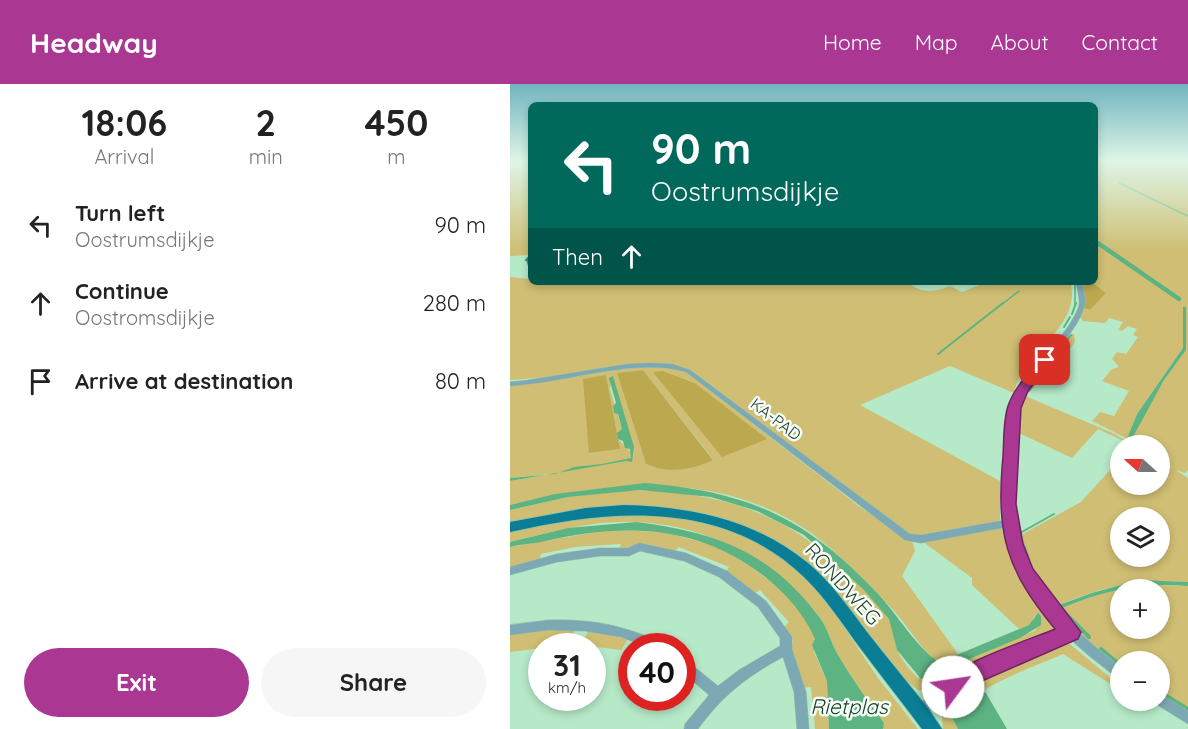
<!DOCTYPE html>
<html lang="en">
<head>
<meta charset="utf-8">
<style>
  :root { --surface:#fff; --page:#f6f6f6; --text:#222; --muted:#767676; --accent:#aa3893 }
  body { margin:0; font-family:Quicksand,sans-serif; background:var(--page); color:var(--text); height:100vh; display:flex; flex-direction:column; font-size:22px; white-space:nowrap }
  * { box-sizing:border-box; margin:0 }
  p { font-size:20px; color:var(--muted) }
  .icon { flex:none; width:33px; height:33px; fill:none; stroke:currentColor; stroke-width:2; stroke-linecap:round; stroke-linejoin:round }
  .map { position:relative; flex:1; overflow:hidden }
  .drawer { display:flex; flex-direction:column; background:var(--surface); width:510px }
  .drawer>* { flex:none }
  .banner { position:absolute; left:18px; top:18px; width:570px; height:183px; border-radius:9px; box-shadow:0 3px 9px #0003; background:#00695c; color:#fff; overflow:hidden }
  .needle { width:39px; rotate:291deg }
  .fabs { position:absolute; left:600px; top:351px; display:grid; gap:12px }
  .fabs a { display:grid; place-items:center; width:60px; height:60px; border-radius:50%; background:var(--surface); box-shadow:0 3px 9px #0003; font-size:30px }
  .speed { position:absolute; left:18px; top:549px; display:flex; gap:12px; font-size:30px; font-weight:700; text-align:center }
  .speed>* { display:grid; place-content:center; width:78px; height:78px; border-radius:50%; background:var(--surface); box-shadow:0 3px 9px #0003; line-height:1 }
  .speed small { font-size:15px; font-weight:400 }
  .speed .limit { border:9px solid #d22; background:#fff; color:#111 }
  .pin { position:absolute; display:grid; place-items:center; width:51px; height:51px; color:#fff; margin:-26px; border-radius:12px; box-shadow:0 3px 9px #0006 }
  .me { position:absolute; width:66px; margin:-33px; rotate:59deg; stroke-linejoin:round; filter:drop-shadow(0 0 4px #0008) }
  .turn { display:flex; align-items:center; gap:21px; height:126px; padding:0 24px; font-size:27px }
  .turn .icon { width:78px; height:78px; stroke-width:2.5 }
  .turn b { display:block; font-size:42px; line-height:51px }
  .then { display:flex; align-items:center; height:57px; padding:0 24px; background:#0003; gap:12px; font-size:22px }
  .eta { display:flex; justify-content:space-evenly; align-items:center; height:102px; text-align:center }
  .eta b { font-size:36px; font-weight:700; line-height:42px }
  .action { display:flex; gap:12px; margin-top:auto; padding:12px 24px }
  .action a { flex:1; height:69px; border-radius:36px; background:var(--accent); color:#fff; font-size:24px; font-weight:700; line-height:69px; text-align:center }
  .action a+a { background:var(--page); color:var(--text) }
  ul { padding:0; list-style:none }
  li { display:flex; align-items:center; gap:18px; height:78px; padding:0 24px }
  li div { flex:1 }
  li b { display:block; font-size:22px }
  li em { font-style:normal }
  header { display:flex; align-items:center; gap:36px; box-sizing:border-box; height:84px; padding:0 30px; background:var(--accent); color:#fff }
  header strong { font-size:28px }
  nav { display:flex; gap:33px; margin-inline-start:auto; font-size:21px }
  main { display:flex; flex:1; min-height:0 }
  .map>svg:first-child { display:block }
  .green { fill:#cfbe73; fill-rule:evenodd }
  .forest { fill:#bca84f }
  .water { fill:#5db382 }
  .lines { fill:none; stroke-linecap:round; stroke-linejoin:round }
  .stream-far2 { stroke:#5db382; stroke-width:1.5 }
  .stream-far1 { stroke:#5db382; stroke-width:2 }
  .stream { stroke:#5db382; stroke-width:4 }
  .canal { stroke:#5db382; stroke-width:4.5 }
  .minor-casing { stroke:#97c4a7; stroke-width:1 }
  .major-casing { stroke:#97c4a7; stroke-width:2 }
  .minor { fill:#7da9b5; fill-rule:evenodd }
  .major { fill:#0b7d94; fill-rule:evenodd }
  .wall { fill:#3aa18b }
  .building { fill:#43bba2; stroke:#2f8371; stroke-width:1.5 }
  .route { fill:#aa3893; stroke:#6e2460; stroke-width:1.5 }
  .labels { text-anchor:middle; stroke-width:5; stroke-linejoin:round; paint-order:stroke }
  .street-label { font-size:16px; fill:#2b4033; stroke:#f4fff8 }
  .near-street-label { font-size:20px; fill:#2b4033; stroke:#f4fff8 }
  .near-water-label { font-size:21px; font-style:italic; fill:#1b402b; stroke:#f4fff8 }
</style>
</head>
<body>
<header>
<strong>Headway</strong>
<nav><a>Home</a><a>Map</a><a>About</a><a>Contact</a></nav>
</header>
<main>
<section class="drawer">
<div class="eta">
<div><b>18:06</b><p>Arrival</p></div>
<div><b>2</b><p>min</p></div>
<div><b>450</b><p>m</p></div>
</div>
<ul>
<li><svg class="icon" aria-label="left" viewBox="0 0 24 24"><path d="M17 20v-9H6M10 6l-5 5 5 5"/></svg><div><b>Turn left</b><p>Oostrumsdijkje</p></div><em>90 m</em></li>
<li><svg class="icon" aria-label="ahead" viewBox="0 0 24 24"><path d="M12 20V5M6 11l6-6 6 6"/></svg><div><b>Continue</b><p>Oostromsdijkje</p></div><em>280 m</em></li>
<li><svg class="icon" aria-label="arrive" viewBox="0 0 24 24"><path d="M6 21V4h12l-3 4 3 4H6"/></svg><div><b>Arrive at destination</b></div><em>80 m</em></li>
</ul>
<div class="action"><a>Exit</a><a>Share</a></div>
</section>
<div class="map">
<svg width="678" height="645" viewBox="0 0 678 645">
  <rect width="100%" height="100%" fill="#b6e9c8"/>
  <path class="green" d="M585,77H678V386L675,389L666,386L678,394V498C629,495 594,502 549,521L552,524C597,505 630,499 678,502V630L650,611V578H610V584C575,557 540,525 518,486L522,482L513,475L509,452L571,418L610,375V400H650V381L664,384L650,378V375L659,379L650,372V362L634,361L623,352L654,296L676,266V223L673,264L627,330L618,352L630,361L582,337L590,328L604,332L619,307L592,297L602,285L609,283L602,275L607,268L616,270L628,253L623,251L627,245L618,242L612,247L608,246L613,238L599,234L595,239L573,237L570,233L573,224L580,226L596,209L582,198H585ZM610,434H650V472H610ZM610,506H650V544H610Z
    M0,85H21V171L0,172Z
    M0,193L21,195V198H397C411,209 423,209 440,202L452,208L477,198H560C572,235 527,263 510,291C507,296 506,303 504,309L440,282L350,321L490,397V437L411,453L399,452L171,283L150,279L0,299L29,294L0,296Z
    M564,250L565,258L555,271L548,272L520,308L517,305L559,251Z
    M143,281L176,288L350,423L402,457L405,467L392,492L448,570L432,577L424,575C409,562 399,544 386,529C368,509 348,489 328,471C236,385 113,393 0,421V397L41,390L0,394V301ZM133,286L203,375V376L155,385L136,380L107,289ZM153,287L185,299L256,355ZM96,291L107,349L112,345L100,305L103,292L124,371L108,355L109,365L79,369Z
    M515,312L605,350L622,361L588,345L562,374L509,349L507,368L503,365L505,345H509L505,342L510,318Z
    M116,406C206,407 274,426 339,491C353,504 368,519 379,535C385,544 383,555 387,565C390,575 401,587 408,594L425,590L526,546L525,531L521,540L509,545L462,501V494L412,457L491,443L506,489L544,544L540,551L509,565L503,562L456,581L459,586L422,605L408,606L394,595L323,507L235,443L195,429L136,421L80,424L0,441V426L58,413Z
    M144,428L216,443L256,463L289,487L319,521L368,594L408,645H373L374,639C358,617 342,595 328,571C321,559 318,545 310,534C267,476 197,441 126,438C83,436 41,448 0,458V447L51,435Z
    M98,446L154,448L203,461L239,481L275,509L294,533L306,555L304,568L317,597L319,645H305L301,603L292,604L280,566L283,557L274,543L279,538L250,506L245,509L216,487L219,483L169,463L165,467L117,466L109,465L111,460L65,463L31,470L30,475L0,485V463Z
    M66,545L57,561L0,568V549L14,548L15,546Z
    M79,546L118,555L111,566L71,561Z
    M549,560H560L610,602V606L553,570C520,585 461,603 442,635L448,645H433L431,626L461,597Z"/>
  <path class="forest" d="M571,198H582L596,209L580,226L573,224L575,211Z
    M133,286L203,376C181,386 159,390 136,380L107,289Z
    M153,287L185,299L257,355L212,373L143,288Z
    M96,291L110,365L79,369L73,295Z"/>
  <path class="water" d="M673,223H676V266L654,296L623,353L634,361H630L618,352L627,330L673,264Z
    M103,292L124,363L122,378L116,377L0,397V394L45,390L64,383L92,380L121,374L120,365L115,364L113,357L108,355L107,349L112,345L108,330L104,329L103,322L106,319L99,294Z
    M135,399C240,408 297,434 370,512C388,532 405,561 427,577H432L519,541L528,529L531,532V541L510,554L411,595L387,566L379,535L354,506L294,451L247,427L201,413L130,406L58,413L0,426V421L45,410Z
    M126,438C205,448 260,467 310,534C318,545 321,559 328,571C342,595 358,617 374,639L373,645H319L317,597L302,561L305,555C293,528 276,510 254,492C185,439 112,439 31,458C20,460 11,460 0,463V458L58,444Z
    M629,496L678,498V502C631,498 595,506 552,524L549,521L582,509Z
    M471,607L476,609L497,645H448L442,634Z"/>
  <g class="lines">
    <path class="stream-far2" d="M609,99L678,132
      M565,198V221
      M491,221L509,207"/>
    <path class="stream-far1" d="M562,230L566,219
      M554,243L560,233
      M428,270L493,219
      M519,307L561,251
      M515,465L510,449L544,430"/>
    <path class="stream" d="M514,464L518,476
      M522,486L543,517L579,553
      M591,565L610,581
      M650,608L678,625"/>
    <path class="canal" d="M585,157L669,215"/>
    <g class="minor-casing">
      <path id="minor" d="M84,198H110L107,200H87Z
        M566,198H572C573,205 576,214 575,221C575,221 572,229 572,229C560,258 532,276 517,303C505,323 505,346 504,369C497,474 529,521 610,582V595L606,593L578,571L559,554L462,596L413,631L409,633L405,631L403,627L405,623L454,588L551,546C522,513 507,486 497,443L411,459L395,456L176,288C144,279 111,285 79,290C52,295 26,300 0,302V298L19,296L118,280L141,279L162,280L180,286L400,450L411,451L496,436C494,411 494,387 496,362C497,345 498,327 505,312C518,283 545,264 561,238C564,233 568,226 569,221C570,214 567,205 566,198Z
        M129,459L176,469L217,487L256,517L282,553V565L296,608L299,645H287L284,608L273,573C236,593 213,611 188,645H174L175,640L199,611L172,588V575L176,576L208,602L229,586L270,562V554L248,523L209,493L174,477L130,467L119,472H90L47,478L0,491V483L47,470L90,464H118Z
        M39,536C82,535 112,541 151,558L153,562H135L111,553L75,547L39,546L0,551V541Z
        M650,610L678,627V640L646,620L644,616H650Z"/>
    </g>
    <g class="major-casing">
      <path id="major" d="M114,421C182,423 243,435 298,479C321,498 339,524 357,548C378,575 399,600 420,627L432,645H412C392,618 371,592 351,565C333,541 316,514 294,493C213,415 101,425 0,448V438L76,424Z"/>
    </g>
    <use href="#minor" class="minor"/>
    <use href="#major" class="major"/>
  </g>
  <path class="wall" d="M21,170V182H18L16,176Z"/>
  <path class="building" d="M21,170V176H16Z"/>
  <linearGradient id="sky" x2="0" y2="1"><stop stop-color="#70b4bf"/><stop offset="0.46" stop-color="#def5e6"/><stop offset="1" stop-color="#def5e6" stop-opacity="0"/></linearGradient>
  <rect width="678" height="167" fill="url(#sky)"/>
  <path class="route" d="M535,272L541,276L518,307L511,324L506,420L513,460L523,485L571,548L568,555L465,600L443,613L436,610L432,603C442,579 520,556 545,545C495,485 486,449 493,372C494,357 493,337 498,322C504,304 519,289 531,274Z"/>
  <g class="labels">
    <g class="street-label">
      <text transform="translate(266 335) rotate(37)" y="6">KA-PAD</text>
    </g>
    <g class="near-street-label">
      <text transform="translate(333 500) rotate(48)" y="7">RONDWEG</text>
    </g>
    <g class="near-water-label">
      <text x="339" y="630">Rietplas</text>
    </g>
  </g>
</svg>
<div class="fabs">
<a><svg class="needle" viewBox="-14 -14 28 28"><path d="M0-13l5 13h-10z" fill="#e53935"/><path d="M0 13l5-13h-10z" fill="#767676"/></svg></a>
<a><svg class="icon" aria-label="layers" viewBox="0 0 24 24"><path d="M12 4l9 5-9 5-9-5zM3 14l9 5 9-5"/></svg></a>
<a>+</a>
<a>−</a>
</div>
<div class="speed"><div>31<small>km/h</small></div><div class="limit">40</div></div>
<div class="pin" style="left:535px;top:276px;background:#d93025"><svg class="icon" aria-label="arrive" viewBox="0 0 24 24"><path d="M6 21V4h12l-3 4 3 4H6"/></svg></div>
<svg class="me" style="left:443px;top:603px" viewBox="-20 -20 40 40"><circle r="19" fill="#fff"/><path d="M0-13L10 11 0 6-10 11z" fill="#aa3893"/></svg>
<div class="banner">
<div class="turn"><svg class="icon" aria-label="left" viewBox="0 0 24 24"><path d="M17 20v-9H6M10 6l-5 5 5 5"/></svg><div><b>90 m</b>Oostrumsdijkje</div></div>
<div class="then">Then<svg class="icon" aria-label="ahead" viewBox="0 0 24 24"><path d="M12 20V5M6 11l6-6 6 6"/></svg></div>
</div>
</div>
</main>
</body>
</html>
